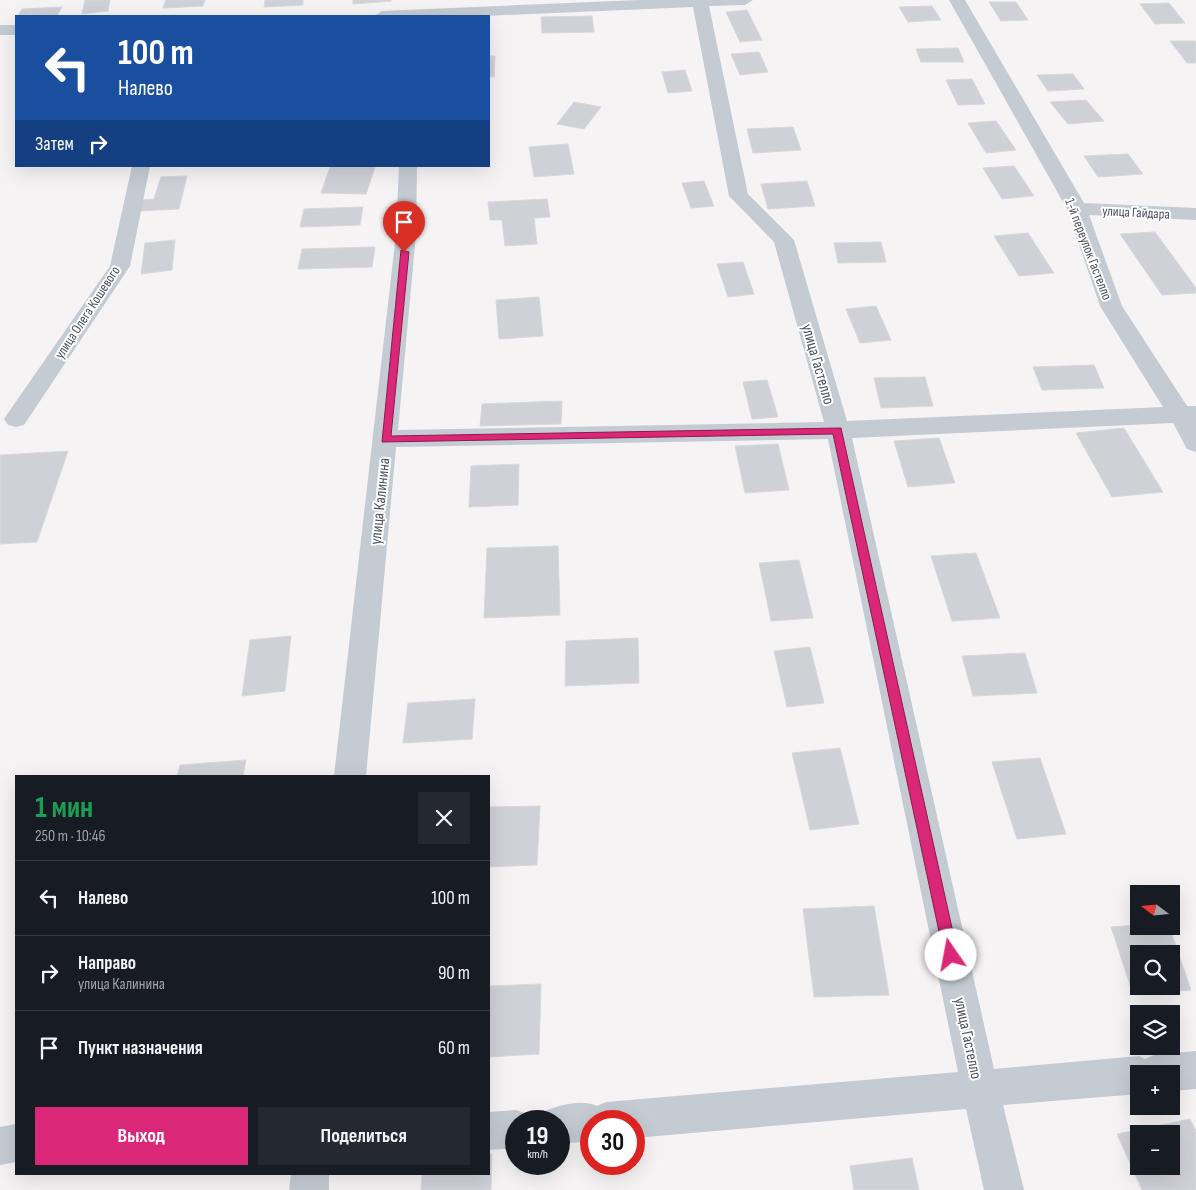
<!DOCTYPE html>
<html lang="ru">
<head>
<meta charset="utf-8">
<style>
  :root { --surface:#171b24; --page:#242831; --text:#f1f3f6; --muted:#9ea1a6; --line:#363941; --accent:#db2777 }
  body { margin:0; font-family:"Sofia Sans Condensed",sans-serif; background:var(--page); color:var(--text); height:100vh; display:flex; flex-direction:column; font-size:19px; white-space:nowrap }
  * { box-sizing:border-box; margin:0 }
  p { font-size:16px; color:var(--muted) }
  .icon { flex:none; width:28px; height:28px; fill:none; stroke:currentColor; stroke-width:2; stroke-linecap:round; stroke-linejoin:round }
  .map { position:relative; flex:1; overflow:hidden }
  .sheet { position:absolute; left:15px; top:775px; width:475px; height:400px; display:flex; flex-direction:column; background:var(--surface); border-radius:0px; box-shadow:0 5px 20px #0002 }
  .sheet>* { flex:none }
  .banner { position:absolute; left:15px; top:15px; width:475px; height:152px; border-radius:0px; box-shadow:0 5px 20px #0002; background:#1a4fa0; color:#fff; overflow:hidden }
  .needle { width:32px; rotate:286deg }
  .buttons { position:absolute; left:1130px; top:885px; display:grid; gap:10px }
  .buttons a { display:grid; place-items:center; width:50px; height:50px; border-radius:0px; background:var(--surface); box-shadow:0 5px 20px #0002; font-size:25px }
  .speed { position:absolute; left:505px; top:1110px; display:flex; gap:10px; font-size:25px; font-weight:700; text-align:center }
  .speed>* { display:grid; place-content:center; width:65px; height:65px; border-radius:50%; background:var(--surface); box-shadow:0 5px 20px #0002; line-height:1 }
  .speed small { font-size:12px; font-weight:400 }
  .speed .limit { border:8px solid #d22; background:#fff; color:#111 }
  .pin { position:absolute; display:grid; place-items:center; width:42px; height:42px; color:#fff; margin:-51px -21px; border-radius:50% 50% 50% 0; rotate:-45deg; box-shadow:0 0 5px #0007 }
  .pin .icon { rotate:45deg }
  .me { position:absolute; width:55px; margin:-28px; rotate:348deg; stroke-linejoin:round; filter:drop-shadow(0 0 4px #0008) }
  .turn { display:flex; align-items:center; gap:18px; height:105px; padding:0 20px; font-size:22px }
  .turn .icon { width:65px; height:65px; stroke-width:2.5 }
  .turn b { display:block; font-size:35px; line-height:42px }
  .then { display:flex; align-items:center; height:48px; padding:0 20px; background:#0003; gap:10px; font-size:19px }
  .round { display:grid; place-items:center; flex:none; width:52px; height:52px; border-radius:0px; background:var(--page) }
  .overview { display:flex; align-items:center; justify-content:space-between; height:85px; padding:0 20px }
  h1 { font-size:30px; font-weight:700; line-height:38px; color:#1e9e55 }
  .primary-button { display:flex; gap:10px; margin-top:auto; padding:10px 20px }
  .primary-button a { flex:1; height:58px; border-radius:0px; background:var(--accent); color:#fff; font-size:20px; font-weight:700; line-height:58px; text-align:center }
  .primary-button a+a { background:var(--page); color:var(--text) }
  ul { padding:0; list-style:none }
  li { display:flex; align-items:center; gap:15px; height:75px; padding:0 20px; border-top:1px solid var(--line) }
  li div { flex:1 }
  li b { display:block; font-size:19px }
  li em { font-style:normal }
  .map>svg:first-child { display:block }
  .building { fill:#d0d1d7; stroke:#d7d8de; fill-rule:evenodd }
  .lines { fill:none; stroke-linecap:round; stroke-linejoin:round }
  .minor { fill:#c4cbd3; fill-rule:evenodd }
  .route { fill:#db2777; stroke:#8e194d }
  .labels { text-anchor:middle; stroke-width:4; stroke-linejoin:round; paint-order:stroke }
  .far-street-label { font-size:14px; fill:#4b5360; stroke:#fff }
  .street-label { font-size:16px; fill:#4b5360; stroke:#fff }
</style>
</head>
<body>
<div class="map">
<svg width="1196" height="1190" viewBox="0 0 1196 1190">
  <rect width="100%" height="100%" fill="#f5f3f3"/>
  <path class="building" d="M85,0H110L108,11L82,14Z
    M166,0H205L203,6L163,8Z
    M265,0H303V5L264,7Z
    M353,0H391V1L353,4Z
    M989,2H1016L1028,20L1001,21Z
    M1169,3L1185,23L1155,24L1140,4Z
    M932,6L941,20L908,22L899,7Z
    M62,7L57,16H18L22,9Z
    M747,10L762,40L740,42L726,12Z
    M592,16L594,32L542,33L541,17Z
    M1170,41H1196V63H1187Z
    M958,48L964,62H921L916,49Z
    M759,52L768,72L740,75L731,54Z
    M489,56H495L494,77H489Z
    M685,70L692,91L668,93L662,72Z
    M1073,74L1084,89L1048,91L1037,75Z
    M972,79L985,104L958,105L946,80Z
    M1086,100L1104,121L1068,124L1050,102Z
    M574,102L601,107L584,129L557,124Z
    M996,121L1016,150L986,153L968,123Z
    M793,127L801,150L753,153L747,129Z
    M568,144L574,174L534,177L529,147Z
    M1128,154L1143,174L1098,177L1084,156Z
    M1014,166L1034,196L1002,199L983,168Z
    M330,167H375L366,194L321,193Z
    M187,176L179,209L139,211L142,200L154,199L161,177Z
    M704,181L714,206L691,208L682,183Z
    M807,181L815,206L768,209L761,184Z
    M547,199L550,217L534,218L537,244L505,246L502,220H490L488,202Z
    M363,207L360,225L300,227L304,209Z
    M1155,232L1196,288V293L1162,295L1120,234Z
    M1028,233L1054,273L1019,276L994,236Z
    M175,240L172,270L141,274L145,243Z
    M881,242L886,262L838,263L834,243Z
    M375,247L372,267L298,269L302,249Z
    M743,262L754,294L728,297L717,264Z
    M539,297L543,336L499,339L496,300Z
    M876,306L891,340L860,343L846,309Z
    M1094,365L1104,388L1042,390L1033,367Z
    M925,377L933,406L881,408L874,378Z
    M767,380L778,417L752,419L743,382Z
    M562,401L561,424L480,426L482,404Z
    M1124,428L1163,492L1112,497L1076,433Z
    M939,438L955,483L908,487L894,441Z
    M778,444L789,490L745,493L735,446Z
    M68,451L37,542L0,544V455Z
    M519,464L518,505L469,507L471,466Z
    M558,546L560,615L484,618L487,548Z
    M976,553L1000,618L952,621L931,556Z
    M799,560L813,618L771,621L759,563Z
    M291,636L285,691L242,696L250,640Z
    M638,638L639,683L565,686L566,641Z
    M810,647L824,703L787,707L774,651Z
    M1025,653L1037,693L973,696L962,656Z
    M475,699L472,739L403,743L408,703Z
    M840,748L859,824L810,830L792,753Z
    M1040,758L1066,834L1017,839L992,762Z
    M246,760L243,776H177L180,765Z
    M540,806L537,865L489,867V807Z
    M874,906L889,995L814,997L803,909Z
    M1139,925L1169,926L1191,990L1133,994L1111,927ZM1139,954H1171V986H1139Z
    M541,984L539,1054L489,1057V986Z
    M1190,1119L1196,1131V1190H1142L1117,1134ZM1139,1134H1171V1166H1139Z
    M489,1154H492L491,1190H421L422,1174H489Z
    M912,1158L919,1190H854L850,1166Z"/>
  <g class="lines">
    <path class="minor" d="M639,0H753L745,5L709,6L748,194L794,240L847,421L1163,407L1100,306L1067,209L949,0H965L1084,203L1196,208V220L1089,215L1122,306L1187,406H1196V452L1187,449L1173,423L852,438L994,1069L1139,1056L1145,1059L1154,1055L1196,1051V1089L1171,1091V1074H1139V1094L1003,1105L1024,1190H984L966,1109L634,1138V1121H591V1141L559,1144V1121H541L545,1111C560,1105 582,1099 597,1106L606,1102L958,1072L828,439L396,447L366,776H334L396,234L399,166H417L416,234L398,430L824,422L774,242L729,196L693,7L483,16H374L382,11Z
      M0,25H16V35H0Z
      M132,166H150L130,266L24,425L16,427L8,425L4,419L8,413L110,266Z
      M516,1110L530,1115L532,1121H516V1148L489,1150V1112Z
      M16,1124V1162L0,1165V1127Z
      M291,1174H329V1190H289Z"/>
  </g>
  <path class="route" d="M401,250L409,252L391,436L841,428L958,955L956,960L951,962L946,960L944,955L833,434L382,442Z"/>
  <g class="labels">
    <g class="far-street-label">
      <text transform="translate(1136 212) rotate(3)" y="5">улица Гайдара</text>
      <text transform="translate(1089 249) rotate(69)" y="5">1-й переулок Гастелло</text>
      <text transform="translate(87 312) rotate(-57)" y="5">улица Олега Кошевого</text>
    </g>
    <g class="street-label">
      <text transform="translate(819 364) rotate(74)" y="6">улица Гастелло</text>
      <text transform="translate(379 501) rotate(-84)" y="6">улица Калинина</text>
      <text transform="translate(969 1038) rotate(78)" y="6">улица Гастелло</text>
    </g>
  </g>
</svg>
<div class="buttons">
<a><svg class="needle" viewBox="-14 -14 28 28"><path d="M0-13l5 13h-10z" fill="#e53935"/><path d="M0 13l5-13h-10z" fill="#9ea1a6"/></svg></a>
<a><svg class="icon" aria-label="search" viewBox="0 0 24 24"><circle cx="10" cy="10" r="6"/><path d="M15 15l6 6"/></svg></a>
<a><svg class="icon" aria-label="layers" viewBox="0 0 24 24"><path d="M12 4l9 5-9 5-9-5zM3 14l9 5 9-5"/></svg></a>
<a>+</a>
<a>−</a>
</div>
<div class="speed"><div>19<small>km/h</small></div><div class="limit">30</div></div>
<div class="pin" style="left:404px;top:252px;background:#d93025"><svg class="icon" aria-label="arrive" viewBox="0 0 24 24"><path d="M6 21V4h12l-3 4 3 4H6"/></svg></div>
<svg class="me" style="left:951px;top:955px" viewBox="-20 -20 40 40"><circle r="19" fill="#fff"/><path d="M0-13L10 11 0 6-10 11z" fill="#db2777"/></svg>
<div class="banner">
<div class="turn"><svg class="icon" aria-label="left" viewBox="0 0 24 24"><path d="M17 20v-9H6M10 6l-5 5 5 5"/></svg><div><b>100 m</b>Налево</div></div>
<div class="then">Затем<svg class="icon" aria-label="right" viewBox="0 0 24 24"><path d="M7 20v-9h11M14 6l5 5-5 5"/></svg></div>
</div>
<section class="sheet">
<div class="overview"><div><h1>1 мин</h1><p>250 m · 10:46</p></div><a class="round"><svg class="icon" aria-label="close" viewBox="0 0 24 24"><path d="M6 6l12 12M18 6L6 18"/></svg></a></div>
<ul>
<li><svg class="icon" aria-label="left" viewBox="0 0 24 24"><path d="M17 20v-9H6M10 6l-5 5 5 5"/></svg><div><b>Налево</b></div><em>100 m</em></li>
<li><svg class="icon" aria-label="right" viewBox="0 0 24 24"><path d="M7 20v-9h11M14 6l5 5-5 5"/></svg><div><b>Направо</b><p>улица Калинина</p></div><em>90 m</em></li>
<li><svg class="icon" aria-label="arrive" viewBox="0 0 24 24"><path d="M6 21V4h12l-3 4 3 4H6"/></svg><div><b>Пункт назначения</b></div><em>60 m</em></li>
</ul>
<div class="primary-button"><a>Выход</a><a>Поделиться</a></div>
</section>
</div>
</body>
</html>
